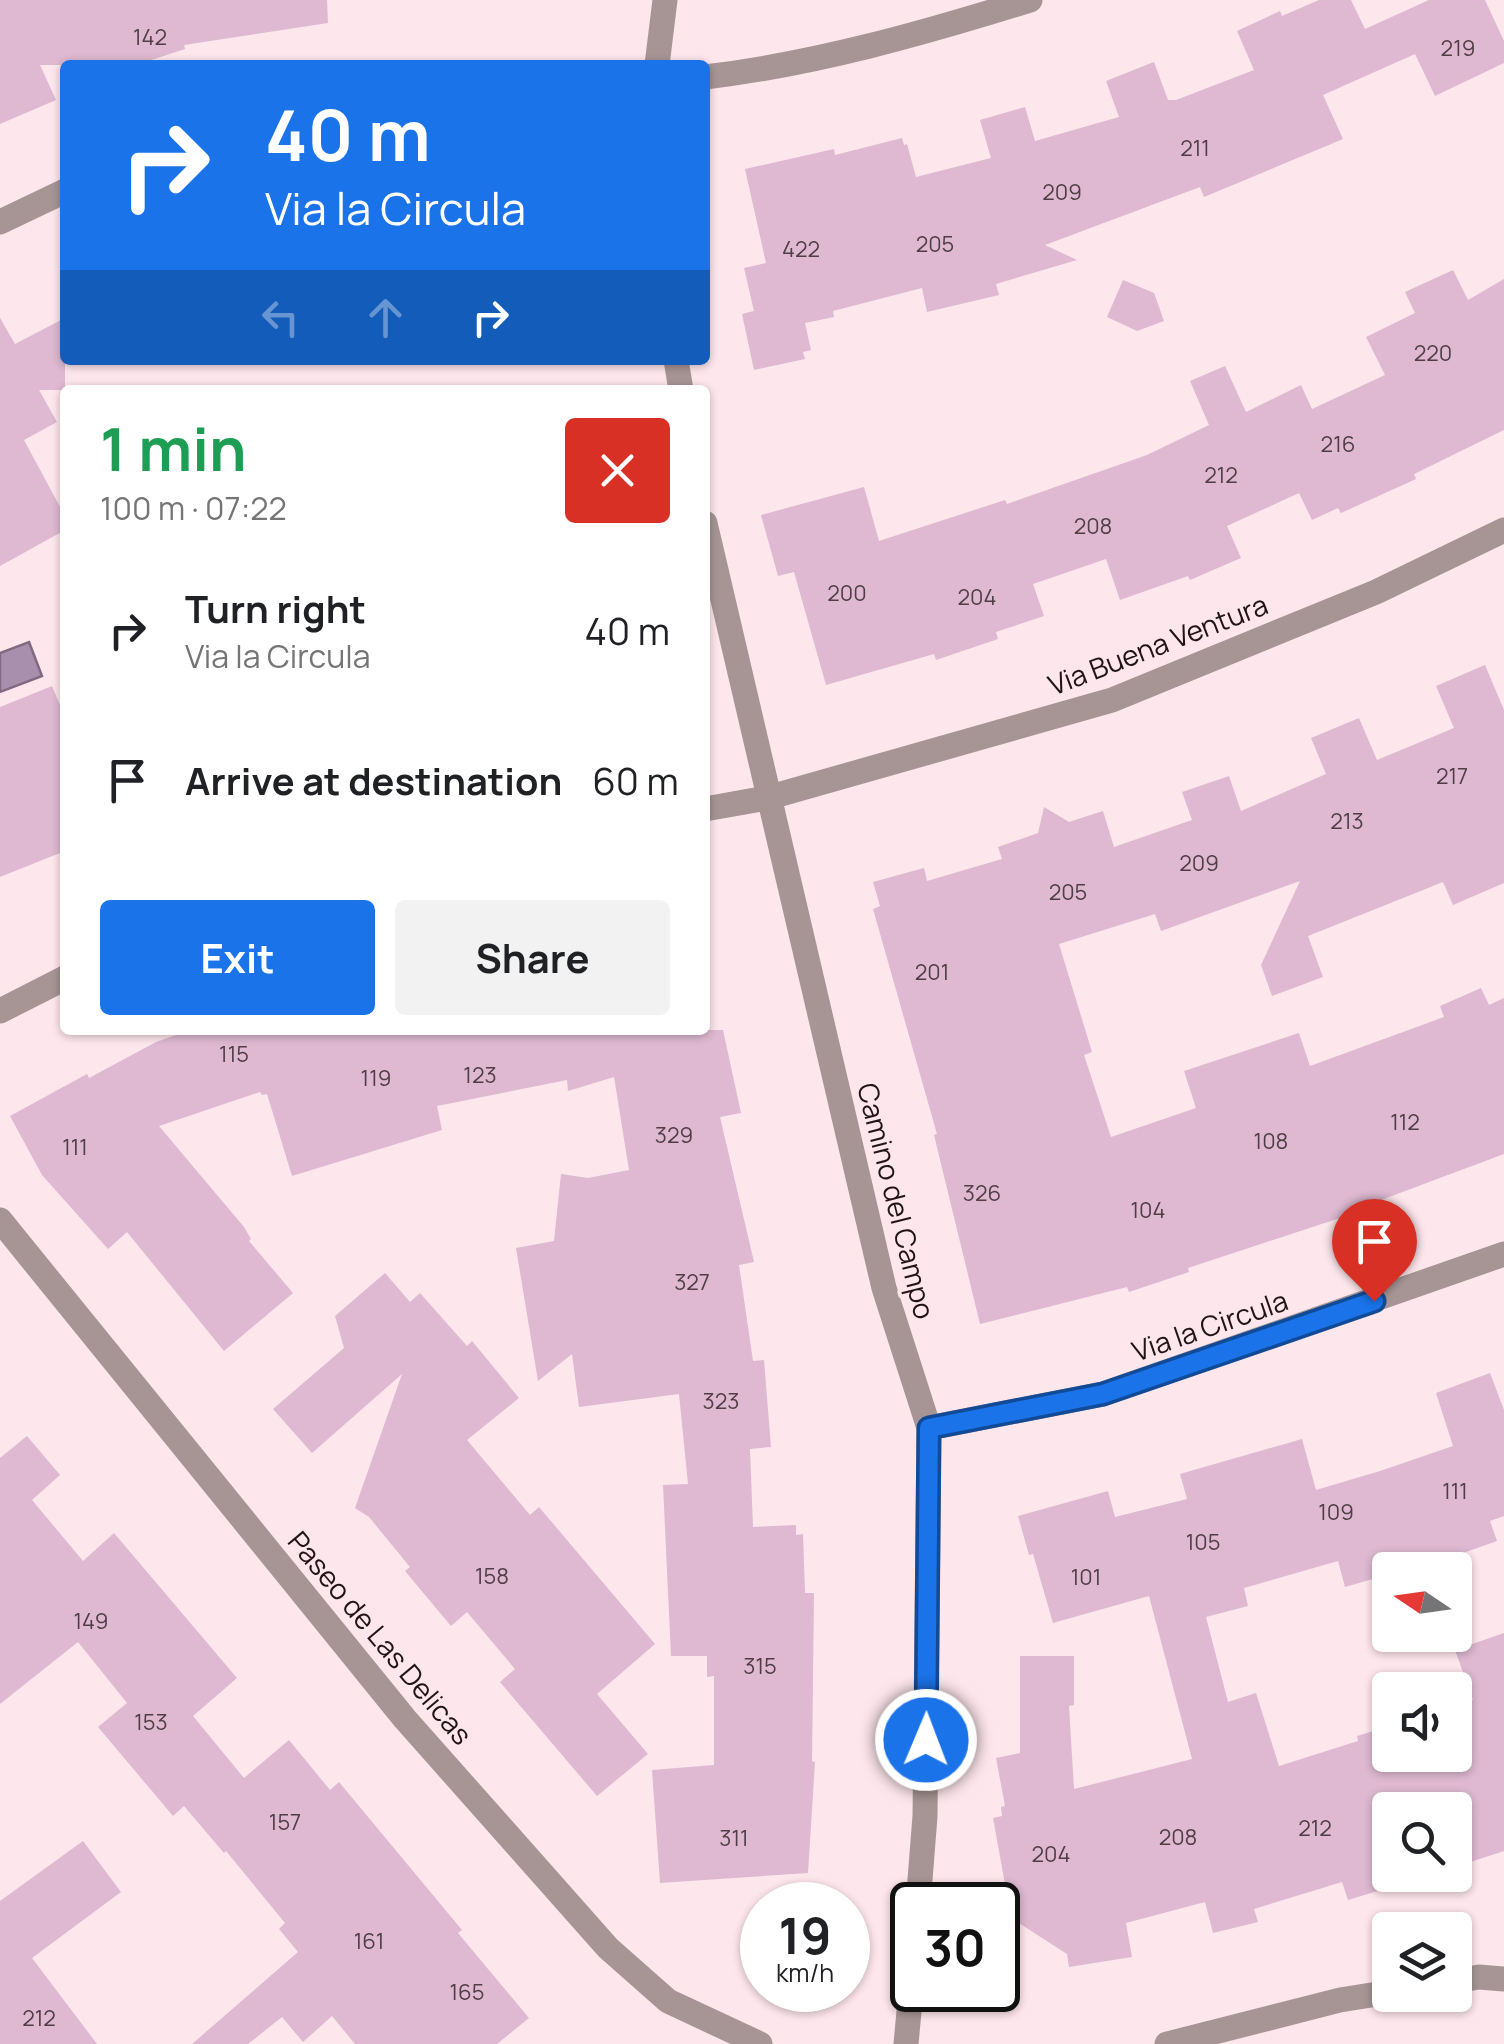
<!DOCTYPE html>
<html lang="en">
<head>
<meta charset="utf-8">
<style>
  :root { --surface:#fff; --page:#f2f2f2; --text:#202124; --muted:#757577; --accent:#1a73e8 }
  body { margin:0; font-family:Manrope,sans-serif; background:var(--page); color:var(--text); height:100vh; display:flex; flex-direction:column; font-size:38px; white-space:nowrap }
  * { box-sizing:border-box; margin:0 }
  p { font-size:32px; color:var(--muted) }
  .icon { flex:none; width:55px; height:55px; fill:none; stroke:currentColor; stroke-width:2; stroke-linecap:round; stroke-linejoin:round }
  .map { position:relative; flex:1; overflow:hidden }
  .drawer { position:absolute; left:60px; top:385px; width:650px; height:650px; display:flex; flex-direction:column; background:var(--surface); border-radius:10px; box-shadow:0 2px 8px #0004 }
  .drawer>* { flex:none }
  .guide { position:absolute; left:60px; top:60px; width:650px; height:305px; border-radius:10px; box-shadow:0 2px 8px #0004; background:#1a73e8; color:#fff; overflow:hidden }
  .needle { width:65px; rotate:283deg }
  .buttons { position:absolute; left:1372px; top:1552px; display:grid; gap:20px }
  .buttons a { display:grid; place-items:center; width:100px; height:100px; border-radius:10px; background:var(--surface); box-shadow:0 2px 8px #0004; font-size:50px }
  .speed { position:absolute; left:740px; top:1882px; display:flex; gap:20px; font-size:50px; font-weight:700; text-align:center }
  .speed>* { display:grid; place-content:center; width:130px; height:130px; border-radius:50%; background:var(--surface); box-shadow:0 2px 8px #0004; line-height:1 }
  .speed small { font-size:25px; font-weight:400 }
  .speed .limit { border:5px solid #111; border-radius:15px; background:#fff; color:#111 }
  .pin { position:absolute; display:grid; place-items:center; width:85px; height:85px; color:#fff; margin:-102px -42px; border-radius:50% 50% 50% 0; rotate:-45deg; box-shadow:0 0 10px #0007 }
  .pin .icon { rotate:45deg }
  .me { position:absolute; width:110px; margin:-55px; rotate:1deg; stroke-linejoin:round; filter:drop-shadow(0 0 8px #0008) }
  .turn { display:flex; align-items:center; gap:35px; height:210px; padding:0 40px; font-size:45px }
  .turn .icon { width:130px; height:130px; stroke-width:2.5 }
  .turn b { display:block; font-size:70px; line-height:85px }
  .lanes { display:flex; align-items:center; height:95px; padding:0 40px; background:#0003; justify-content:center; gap:50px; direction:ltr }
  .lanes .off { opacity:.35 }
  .round { display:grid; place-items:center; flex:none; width:105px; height:105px; border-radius:10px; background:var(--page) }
  .overview { display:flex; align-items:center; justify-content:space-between; height:170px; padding:0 40px }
  h1 { font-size:60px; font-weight:700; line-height:75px; color:#1e9e55 }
  .action { display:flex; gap:20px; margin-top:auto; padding:20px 40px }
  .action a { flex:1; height:115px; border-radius:10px; background:var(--accent); color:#fff; font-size:40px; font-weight:700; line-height:115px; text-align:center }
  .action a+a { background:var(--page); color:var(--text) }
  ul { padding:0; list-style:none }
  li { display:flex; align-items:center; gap:30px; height:150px; padding:0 40px }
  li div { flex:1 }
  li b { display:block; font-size:38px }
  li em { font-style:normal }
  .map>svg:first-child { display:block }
  .water { fill:#a88fae; stroke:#806a81; stroke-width:2.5 }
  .building { fill:#deb9d1 }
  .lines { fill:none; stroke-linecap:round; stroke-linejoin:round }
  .minor { stroke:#a69594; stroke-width:25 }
  .route-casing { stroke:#114b97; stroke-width:25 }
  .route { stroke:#1a73e8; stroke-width:18 }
  .labels { text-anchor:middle; stroke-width:8; stroke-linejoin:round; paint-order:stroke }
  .number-label { font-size:22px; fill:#503d46 }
  .street-label { font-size:28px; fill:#211418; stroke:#fde6ec }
</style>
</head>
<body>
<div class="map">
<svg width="1504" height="2044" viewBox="0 0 1504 2044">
  <rect width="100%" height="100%" fill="#fde6ec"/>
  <path class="water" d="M29,642L42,676L0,692V653Z"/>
  <path class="building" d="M0,0H327L328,23L184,45L185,49L136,65H40L56,100L0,124Z
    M1319,0H1351L1365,29L1429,0H1485L1504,41V63L1435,96L1415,54L1323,95L1343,139L1204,197L1200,187L1045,245L1077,260L996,284L999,295L927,312L922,288L833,311L834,317L805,323L811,350L803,352L805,359L754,370L742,314L754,311L744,268L766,263L745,169L834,149L835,155L902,138L904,145L907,144L916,177L991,158L980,120L1025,107L1035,141L1119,117L1106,81L1154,62L1168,100H1176L1254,70L1237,31L1280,11L1282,16Z
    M1453,270L1468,300L1504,279V430L1414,474L1416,479L1341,513L1338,508L1312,520L1299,493L1227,526L1241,558L1190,580L1188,576L1120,600L1106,559L1033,584L1044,616L996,632L998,639L936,660L934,654L826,685L794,572L778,576L761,515L864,487L879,541L1005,500L1007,504L1147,455L1209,425L1190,381L1225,366L1246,412L1301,385L1312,409L1385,375L1366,337L1415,313L1405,292Z
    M1123,280L1154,293L1164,321L1137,331L1107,317Z
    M0,318L15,344L65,318V390H39L57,422L24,440L65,516V530L0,566Z
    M1485,665L1504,710V883L1453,905L1443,882L1308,936L1323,977L1272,996L1261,965L1300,881L1161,931L1155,914L1059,944L1092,1052L1084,1055L1111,1137L1196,1108L1184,1071L1299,1033L1310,1066L1444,1017L1440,1006L1481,988L1489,1005L1504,998V1154L1357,1209L1358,1212L1188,1268L1189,1272L1129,1292L1127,1287L980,1324L934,1135L937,1134L873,909L880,906L873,882L924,868L927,881L1002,859L998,847L1038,833L1044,807L1069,822L1103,811L1114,847L1192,820L1182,792L1229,776L1241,811L1326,774L1311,738L1359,718L1377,760L1454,728L1436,686Z
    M52,686L65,717V851L0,877V707Z
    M190,1030H723L741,1113L720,1117L754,1262L739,1265L753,1361L764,1360L771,1447L750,1449L753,1527L796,1525V1535L803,1534L805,1593H814L812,1761L815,1762L808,1873L660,1883L652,1770L714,1765V1676L707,1677V1656H671L663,1485L688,1484L679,1394L579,1407L572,1354L538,1381L516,1248L554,1241L561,1174L588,1178L629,1170L614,1077L568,1091L567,1080L437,1106L442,1130L292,1176L267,1094L262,1095L260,1092L159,1126L244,1227L251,1239L249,1241L293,1293L224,1351L127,1232L108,1249L42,1175L10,1116L87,1074L89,1078L156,1042Z
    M385,1273L410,1302L420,1293L467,1346L472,1341L519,1398L467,1440L530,1515L539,1507L655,1644L597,1694L648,1754L597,1796L500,1682L515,1669L467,1612L451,1626L405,1571L410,1567L369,1517L355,1508L402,1374L312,1453L273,1409L344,1348L335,1316Z
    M1490,1373L1504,1410V1516L1490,1521L1497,1541L1432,1564L1390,1570V1574L1345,1587L1338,1561L1244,1588L1248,1606L1206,1617L1228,1702L1256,1693L1279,1766L1358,1741L1357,1736L1390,1726V1755H1455V1705L1473,1700L1455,1650L1504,1633V1851L1455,1867V1810H1390V1875H1430L1348,1900L1342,1882L1254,1909L1258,1922L1213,1933L1205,1902L1126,1923L1132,1957L1069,1967L1067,1954L1000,1911L1007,1895L993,1818L1002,1816L1001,1807L1005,1806L996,1758L1020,1753V1656H1074V1705L1069,1706L1074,1789L1192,1759L1149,1596L1053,1623L1033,1554L1029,1555L1018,1516L1108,1491L1115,1517L1187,1499L1180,1474L1302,1439L1316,1490L1380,1471L1453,1446L1436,1393Z
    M27,1436L60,1475L32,1500L83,1561L114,1533L237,1678L193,1716L244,1778L289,1740L330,1790L339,1782L462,1930L458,1933L529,2018L497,2044H355L332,2016L303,2042L282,2017L248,2044H192L298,1952L279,1929L285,1923L226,1851L224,1853L184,1806L173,1816L98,1727L127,1703L78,1642L0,1704V1458Z
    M83,1841L121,1892L32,1958L97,2044H0V1901Z"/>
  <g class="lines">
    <path class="minor" d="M657,65L665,0
      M705,77C815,64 924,33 1030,0
      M0,222L65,191
      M676,360L681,390
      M705,523L884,1288L929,1428L925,1816L918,1905
      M705,809L767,798L1112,700L1376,592L1504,530
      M0,1011L65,978
      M0,1220L405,1719L608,1948L668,2001L760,2044
      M929,1428L1103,1394L1504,1254
      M1455,1981L1479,1977L1504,1979
      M906,2044L912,1979
      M1167,2044L1340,2000L1390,1992"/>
  </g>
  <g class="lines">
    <g class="route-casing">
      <path id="route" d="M926,1740L929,1428L1103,1394L1374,1301"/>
    </g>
    <use href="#route" class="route"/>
  </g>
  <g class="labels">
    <g class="number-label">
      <text x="150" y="45">142</text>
      <text x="1458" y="56">219</text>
      <text x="1195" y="156">211</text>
      <text x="1062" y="200">209</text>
      <text x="935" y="252">205</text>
      <text x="801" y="257">422</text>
      <text x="1433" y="361">220</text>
      <text x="1338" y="452">216</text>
      <text x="1221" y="483">212</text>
      <text x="1093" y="534">208</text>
      <text x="847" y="601">200</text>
      <text x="977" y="605">204</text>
      <text x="1452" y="784">217</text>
      <text x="1347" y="829">213</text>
      <text x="1199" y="871">209</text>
      <text x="1068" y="900">205</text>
      <text x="932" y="980">201</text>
      <text x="234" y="1062">115</text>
      <text x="480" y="1083">123</text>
      <text x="376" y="1086">119</text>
      <text x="1405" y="1130">112</text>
      <text x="674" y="1143">329</text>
      <text x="1271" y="1149">108</text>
      <text x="75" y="1155">111</text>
      <text x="982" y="1201">326</text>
      <text x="1148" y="1218">104</text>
      <text x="692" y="1290">327</text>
      <text x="721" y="1409">323</text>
      <text x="1455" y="1499">111</text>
      <text x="1336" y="1520">109</text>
      <text x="1203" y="1550">105</text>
      <text x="492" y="1584">158</text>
      <text x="1086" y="1585">101</text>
      <text x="91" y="1629">149</text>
      <text x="760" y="1674">315</text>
      <text x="151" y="1730">153</text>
      <text x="285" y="1830">157</text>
      <text x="1315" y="1836">212</text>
      <text x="1178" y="1845">208</text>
      <text x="734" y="1846">311</text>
      <text x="1051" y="1862">204</text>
      <text x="369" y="1949">161</text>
      <text x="467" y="2000">165</text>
      <text x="39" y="2026">212</text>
    </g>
    <g class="street-label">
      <text transform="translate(1158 645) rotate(-21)" y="10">Via Buena Ventura</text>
      <text transform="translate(896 1201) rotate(76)" y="10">Camino del Campo</text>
      <text transform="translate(1210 1326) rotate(-19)" y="10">Via la Circula</text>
      <text transform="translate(380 1638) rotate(50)" y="10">Paseo de Las Delicas</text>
    </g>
  </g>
</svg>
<div class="buttons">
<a><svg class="needle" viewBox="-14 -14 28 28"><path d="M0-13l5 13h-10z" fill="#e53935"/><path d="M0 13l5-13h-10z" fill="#757577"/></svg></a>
<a><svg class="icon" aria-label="sound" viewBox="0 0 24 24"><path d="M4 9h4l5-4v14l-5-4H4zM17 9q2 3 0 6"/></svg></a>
<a><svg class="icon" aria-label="search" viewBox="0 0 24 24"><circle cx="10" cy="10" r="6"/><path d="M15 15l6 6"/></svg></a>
<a><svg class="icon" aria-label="layers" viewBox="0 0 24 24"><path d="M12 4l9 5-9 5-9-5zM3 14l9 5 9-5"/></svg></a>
</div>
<div class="speed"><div>19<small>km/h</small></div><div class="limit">30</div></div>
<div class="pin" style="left:1374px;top:1301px;background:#d93025"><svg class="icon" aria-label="arrive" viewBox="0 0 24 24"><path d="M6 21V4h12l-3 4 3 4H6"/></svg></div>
<svg class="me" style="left:926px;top:1740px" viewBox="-20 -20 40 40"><circle r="17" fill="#1a73e8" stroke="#fff" stroke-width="3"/><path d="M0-11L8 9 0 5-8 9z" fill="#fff"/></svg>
<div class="guide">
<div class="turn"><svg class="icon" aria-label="right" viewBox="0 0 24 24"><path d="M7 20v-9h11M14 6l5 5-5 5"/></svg><div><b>40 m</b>Via la Circula</div></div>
<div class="lanes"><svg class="icon off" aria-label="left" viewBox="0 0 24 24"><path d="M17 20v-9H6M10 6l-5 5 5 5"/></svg><svg class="icon off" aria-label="ahead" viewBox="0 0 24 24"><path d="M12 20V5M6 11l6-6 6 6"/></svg><svg class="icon" aria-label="right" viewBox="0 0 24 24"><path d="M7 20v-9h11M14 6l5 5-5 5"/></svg></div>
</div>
<section class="drawer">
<div class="overview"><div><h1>1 min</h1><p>100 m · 07:22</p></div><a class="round" style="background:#d93025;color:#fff"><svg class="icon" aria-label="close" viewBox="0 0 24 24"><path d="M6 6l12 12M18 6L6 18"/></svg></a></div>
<ul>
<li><svg class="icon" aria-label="right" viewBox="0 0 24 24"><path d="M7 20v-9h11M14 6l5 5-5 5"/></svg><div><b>Turn right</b><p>Via la Circula</p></div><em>40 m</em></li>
<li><svg class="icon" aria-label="arrive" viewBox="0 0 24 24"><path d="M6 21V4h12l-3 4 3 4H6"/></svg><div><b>Arrive at destination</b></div><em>60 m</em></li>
</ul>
<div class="action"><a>Exit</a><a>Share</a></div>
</section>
</div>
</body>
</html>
